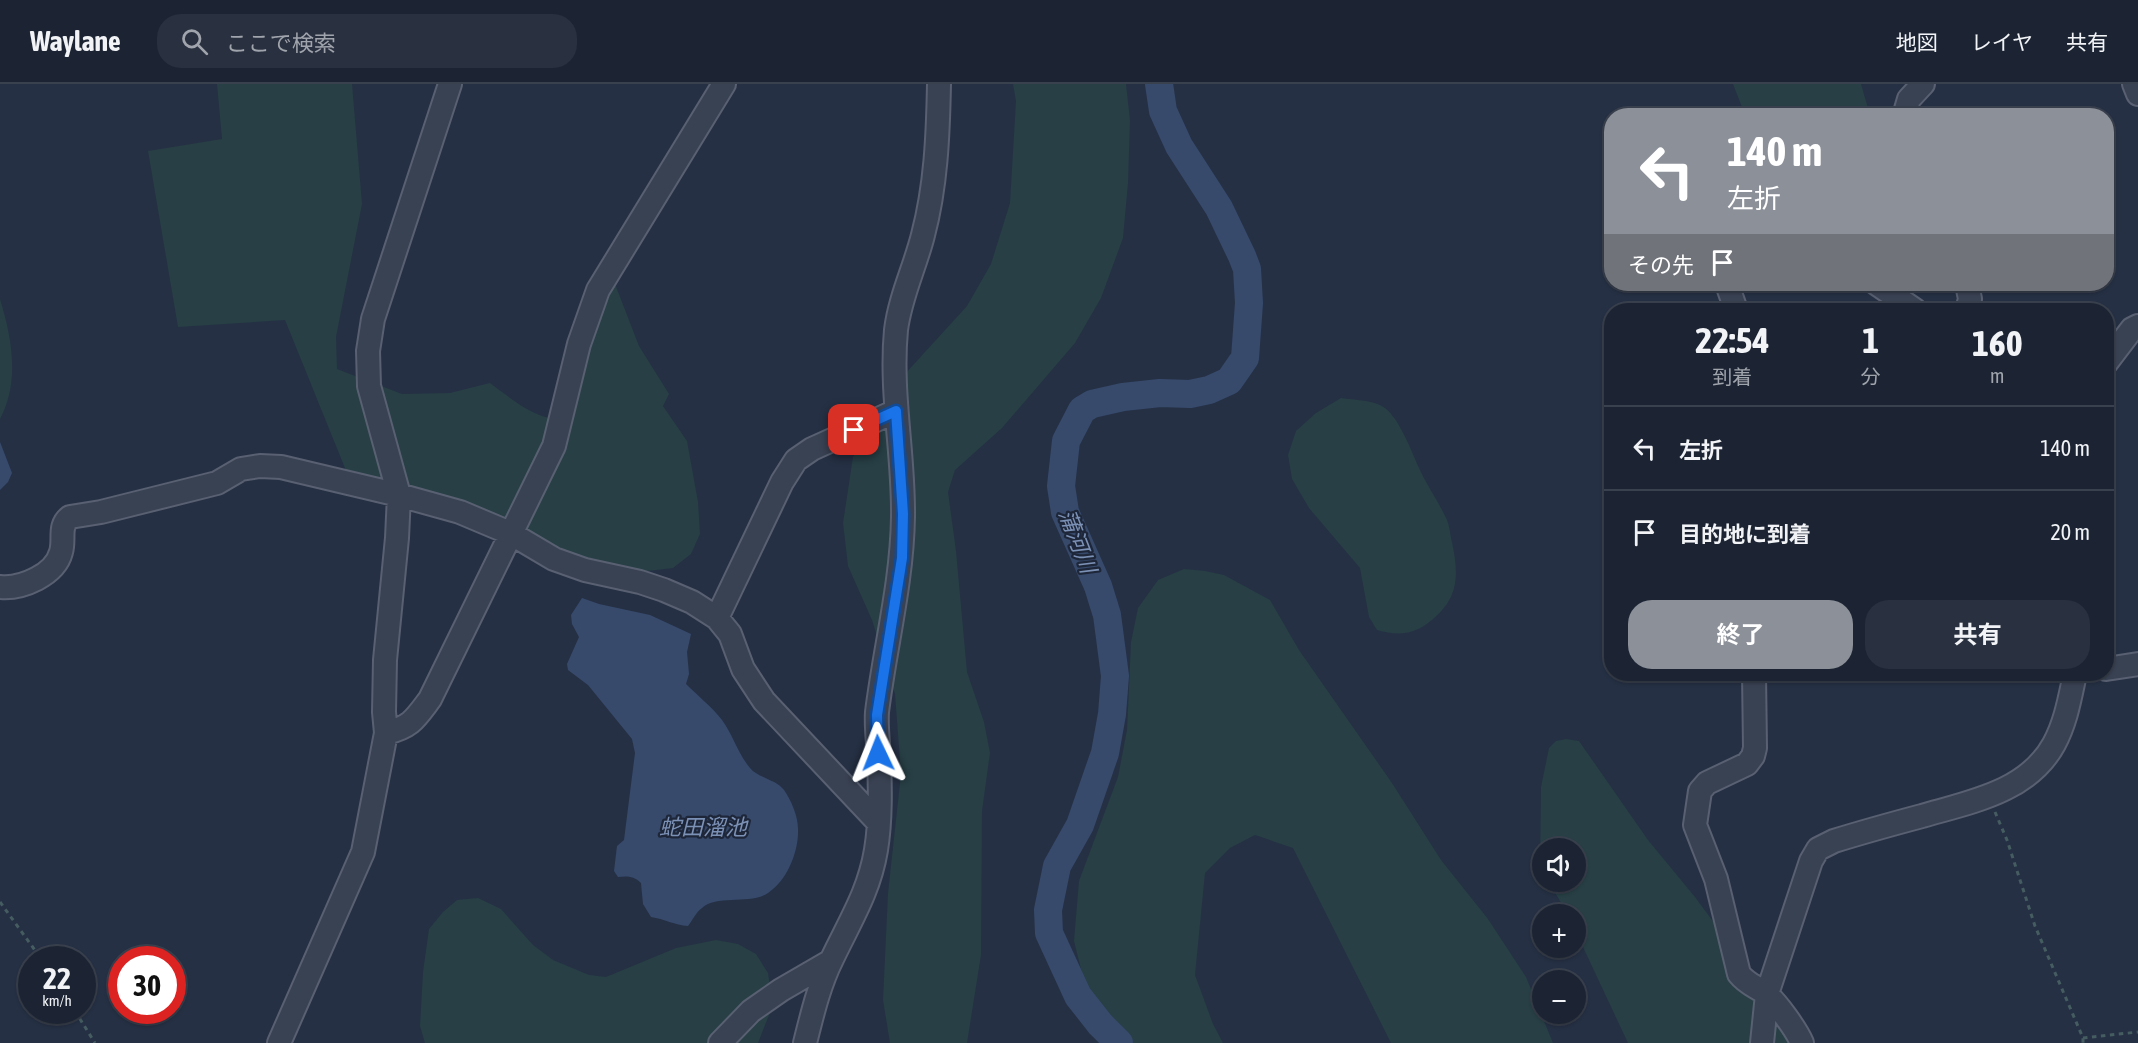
<!DOCTYPE html>
<html lang="ja">
<head>
<meta charset="utf-8">
<style>
  :root { --surface:#1c2433; --page:#29303f; --text:#f1f3f6; --muted:#a0a4ac; --line:#3a414e; --accent:#8c9099 }
  body { margin:0; font-family:"Asap Condensed","Noto Sans JP",sans-serif; background:var(--page); color:var(--text); height:100vh; display:flex; flex-direction:column; font-size:22px; white-space:nowrap }
  * { box-sizing:border-box; margin:0 }
  p { font-size:20px; color:var(--muted) }
  .icon { flex:none; width:33px; height:33px; fill:none; stroke:currentColor; stroke-width:2; stroke-linecap:round; stroke-linejoin:round }
  .map { position:relative; flex:1; overflow:hidden }
  .panel { position:absolute; left:1604px; top:219px; width:510px; height:378px; display:flex; flex-direction:column; background:var(--surface); border-radius:24px; box-shadow:0 2px 4px #0004,0 0 0 2px var(--line) }
  .panel>* { flex:none }
  .hud { position:absolute; left:1604px; top:24px; width:510px; height:183px; border-radius:24px; box-shadow:0 2px 4px #0004,0 0 0 2px var(--line); background:#8c9099; color:#fff; overflow:hidden }
  .buttons { position:absolute; left:1532px; top:754px; display:grid; gap:12px }
  .buttons a { display:grid; place-items:center; width:54px; height:54px; border-radius:50%; background:var(--surface); box-shadow:0 2px 4px #0004,0 0 0 2px var(--line); font-size:30px }
  .speed { position:absolute; left:18px; top:862px; display:flex; gap:12px; font-size:30px; font-weight:700; text-align:center }
  .speed>* { display:grid; place-content:center; width:78px; height:78px; border-radius:50%; background:var(--surface); box-shadow:0 2px 4px #0004,0 0 0 2px var(--line); line-height:1 }
  .speed small { font-size:15px; font-weight:400 }
  .speed .limit { border:9px solid #d22; background:#fff; color:#111 }
  .pin { position:absolute; display:grid; place-items:center; width:51px; height:51px; color:#fff; margin:-26px; border-radius:12px; box-shadow:0 3px 9px #0006 }
  .me { position:absolute; width:66px; margin:-33px; rotate:358deg; stroke-linejoin:round; filter:drop-shadow(0 0 4px #0008) }
  .turn { display:flex; align-items:center; gap:21px; height:126px; padding:0 24px; font-size:27px }
  .turn .icon { width:78px; height:78px; stroke-width:2.5 }
  .turn b { display:block; font-size:42px; line-height:51px }
  .then { display:flex; align-items:center; height:57px; padding:0 24px; background:#0003; gap:12px; font-size:22px }
  .eta { display:flex; justify-content:space-evenly; align-items:center; height:102px; text-align:center }
  .eta b { font-size:36px; font-weight:700; line-height:42px }
  .cta { display:flex; gap:12px; margin-top:auto; padding:12px 24px }
  .cta a { flex:1; height:69px; border-radius:24px; background:var(--accent); color:#fff; font-size:24px; font-weight:700; line-height:69px; text-align:center }
  .cta a+a { background:var(--page); color:var(--text) }
  ul { padding:0; list-style:none }
  li { display:flex; align-items:center; gap:18px; height:84px; padding:0 24px; border-top:2px solid var(--line) }
  li div { flex:1 }
  li b { display:block; font-size:22px }
  li em { font-style:normal }
  header { display:flex; align-items:center; gap:36px; box-sizing:border-box; height:84px; padding:0 30px; background:var(--surface); border-bottom:2px solid var(--line) }
  header strong { font-size:28px }
  nav { display:flex; gap:33px; margin-inline-start:auto; font-size:21px }
  .search { width:420px; height:54px; background:var(--page); display:flex; align-items:center; gap:15px; box-sizing:border-box; padding:0 21px; border-radius:24px; color:var(--muted); font-size:22px }
  .map>svg:first-child { display:block }
  .green { fill:#273f45 }
  .water { fill:#374a6c }
  .lines { fill:none; stroke-linecap:round; stroke-linejoin:round }
  .river { stroke:#374a6c; stroke-width:28 }
  .minor-casing { stroke:#586071; stroke-width:26 }
  .path { stroke:#455c61; stroke-width:3; stroke-dasharray:4.5 4.5; stroke-linecap:butt }
  .minor { stroke:#394253; stroke-width:22 }
  .route-casing { stroke:#114b97; stroke-width:15 }
  .route { stroke:#1a73e8; stroke-width:10 }
  .labels { text-anchor:middle; stroke-width:4.5; stroke-linejoin:round; paint-order:stroke }
  .water-label { font-size:22px; font-style:italic; fill:#7c91b6; stroke:#1e2739 }
</style>
</head>
<body>
<header>
<strong>Waylane</strong>
<div class="search"><svg class="icon" aria-label="search" viewBox="0 0 24 24"><circle cx="10" cy="10" r="6"/><path d="M15 15l6 6"/></svg>ここで検索</div>
<nav><a>地図</a><a>レイヤ</a><a>共有</a></nav>
</header>
<div class="map">
<svg width="2138" height="959" viewBox="0 0 2138 959">
  <rect width="100%" height="100%" fill="#253044"/>
  <path class="green" d="M217,0H352L362,120L336,253L337,285L402,310L450,309L490,299C516,318 533,334 566,337L589,256L615,200L639,262L669,310L663,322L687,357L698,418L700,450L691,470L673,484L639,488L585,475L442,413L349,394L285,236L178,243L148,67L222,55Z
    M1013,0H1126L1130,36L1128,99L1123,154L1101,214L1075,259L1002,344L955,386L948,408L956,467L967,588L984,638L990,669L982,727L981,871L967,959H890L883,916L888,809L901,690L895,610L872,536L848,482L843,439L853,373L893,303L967,222L991,180L1010,119L1016,17Z
    M1733,0H1861L1870,31H1745Z
    M0,215C12,254 20,298 0,335Z
    M1341,314C1355,316 1374,316 1385,324C1399,334 1412,368 1419,384C1427,402 1439,418 1447,436C1450,443 1450,451 1452,458C1459,491 1459,514 1432,536C1414,551 1398,552 1377,546L1369,533L1360,484L1309,424L1292,395L1288,371L1296,347L1316,329Z
    M1184,485L1205,487L1224,491L1270,516L1299,566L1392,699L1441,776L1488,835L1526,893L1553,959H1391L1293,764L1255,751L1230,764L1205,789L1195,891L1213,940L1223,959H1107L1087,909L1074,857L1079,797L1118,693L1127,646L1131,558L1138,524L1158,496Z
    M1566,655L1579,657L1648,756L1695,813L1740,874L1788,959H1628L1575,846V831H1568L1549,798H1575V765H1542V787L1540,784L1541,703L1549,664L1556,657Z
    M478,814L501,825L533,861L553,876L589,891L606,893L676,864L716,856L738,860L756,870L768,889L773,921L758,959H425L420,942L423,888L429,845L443,828L457,816Z"/>
  <path class="water" d="M0,358L12,389L8,398L0,406Z
    M582,514L599,520L650,531L691,550L687,568L689,590L686,600C698,612 712,623 722,636C733,651 738,670 750,684C758,694 776,695 784,706C791,716 798,732 798,745C799,767 787,797 768,809C750,821 717,810 702,824C696,828 692,837 688,842C675,841 664,835 651,833L643,820L641,799C634,792 627,792 618,793L614,787L617,762L624,756L635,669L632,655L588,601L568,586L567,580L579,553L572,540L571,531Z"/>
  <g class="lines">
    <path class="river" d="M1119,959L1100,940L1078,912L1049,849L1048,826L1057,782L1080,741L1105,669L1112,630L1115,592L1107,531L1098,502L1065,428L1061,402L1066,357L1082,326L1092,320L1123,313L1160,309L1190,310L1209,306L1229,297L1245,274L1249,219L1247,185L1242,172L1219,124L1179,62L1163,27L1159,0"/>
    <g class="minor-casing">
      <path id="minor" d="M2134,0L2138,10
        M1904,32L1909,15L1923,0
        M1727,200L1736,226
        M1877,200L1915,226
        M1967,226L1970,215L1967,200
        M2106,279L2132,245L2138,242
        M0,503C22,505 55,491 61,468C65,455 58,442 70,433L101,428L217,399L241,385L260,382L281,383L399,411L460,428L510,449L554,475L585,486L640,498L664,506L692,518L717,534L730,550L743,585L764,617L878,738
        M717,534L782,398L796,376L812,365L896,327
        M2106,585L2138,580
        M1754,590L1755,664L1753,672L1747,680L1707,699L1700,707L1695,741L1716,795L1739,890C1747,900 1755,902 1765,909C1776,917 1797,947 1802,959
        M386,649C411,643 415,635 430,615L554,362L579,260L598,206L724,0
        M279,959L363,768L386,649L384,628L385,576L397,454L399,411L369,302L368,267L373,235L450,0
        M720,959L751,927L781,906L831,877
        M805,959C812,931 819,901 832,875C850,837 869,808 876,766C881,735 880,703 879,672C878,658 876,642 877,628C885,563 902,499 903,433C904,371 890,309 896,246C900,213 915,183 923,151C936,102 938,51 939,0
        M1762,959L1767,910L1811,777L1818,765L1834,757C1863,748 1892,740 1922,732C1970,718 2028,708 2054,660C2066,638 2070,613 2075,590"/>
    </g>
    <path class="path" d="M1995,728L2007,756L2035,842L2083,954V959
      M0,818L42,876
      M75,927L95,959
      M2083,954L2138,948"/>
    <use href="#minor" class="minor"/>
  </g>
  <g class="lines">
    <g class="route-casing">
      <path id="route" d="M854,346L896,327L903,430L902,474L877,631L878,669"/>
    </g>
    <use href="#route" class="route"/>
  </g>
  <g class="labels">
    <g class="water-label">
      <text transform="translate(1078 457) rotate(69)" y="8">蒲河川</text>
      <text x="703" y="751">蛇田溜池</text>
    </g>
  </g>
</svg>
<div class="buttons">
<a><svg class="icon" aria-label="sound" viewBox="0 0 24 24"><path d="M4 9h4l5-4v14l-5-4H4zM17 9q2 3 0 6"/></svg></a>
<a>+</a>
<a>−</a>
</div>
<div class="speed"><div>22<small>km/h</small></div><div class="limit">30</div></div>
<div class="pin" style="left:854px;top:346px;background:#d93025"><svg class="icon" aria-label="arrive" viewBox="0 0 24 24"><path d="M6 21V4h12l-3 4 3 4H6"/></svg></div>
<svg class="me" style="left:878px;top:669px" viewBox="-20 -20 40 40"><path d="M0-17L14 15 0 8-14 15z" fill="#1a73e8" stroke="#fff" stroke-width="4"/></svg>
<div class="hud">
<div class="turn"><svg class="icon" aria-label="left" viewBox="0 0 24 24"><path d="M17 20v-9H6M10 6l-5 5 5 5"/></svg><div><b>140 m</b>左折</div></div>
<div class="then">その先<svg class="icon" aria-label="arrive" viewBox="0 0 24 24"><path d="M6 21V4h12l-3 4 3 4H6"/></svg></div>
</div>
<section class="panel">
<div class="eta">
<div><b>22:54</b><p>到着</p></div>
<div><b>1</b><p>分</p></div>
<div><b>160</b><p>m</p></div>
</div>
<ul>
<li><svg class="icon" aria-label="left" viewBox="0 0 24 24"><path d="M17 20v-9H6M10 6l-5 5 5 5"/></svg><div><b>左折</b></div><em>140 m</em></li>
<li><svg class="icon" aria-label="arrive" viewBox="0 0 24 24"><path d="M6 21V4h12l-3 4 3 4H6"/></svg><div><b>目的地に到着</b></div><em>20 m</em></li>
</ul>
<div class="cta"><a>終了</a><a>共有</a></div>
</section>
</div>
</body>
</html>
